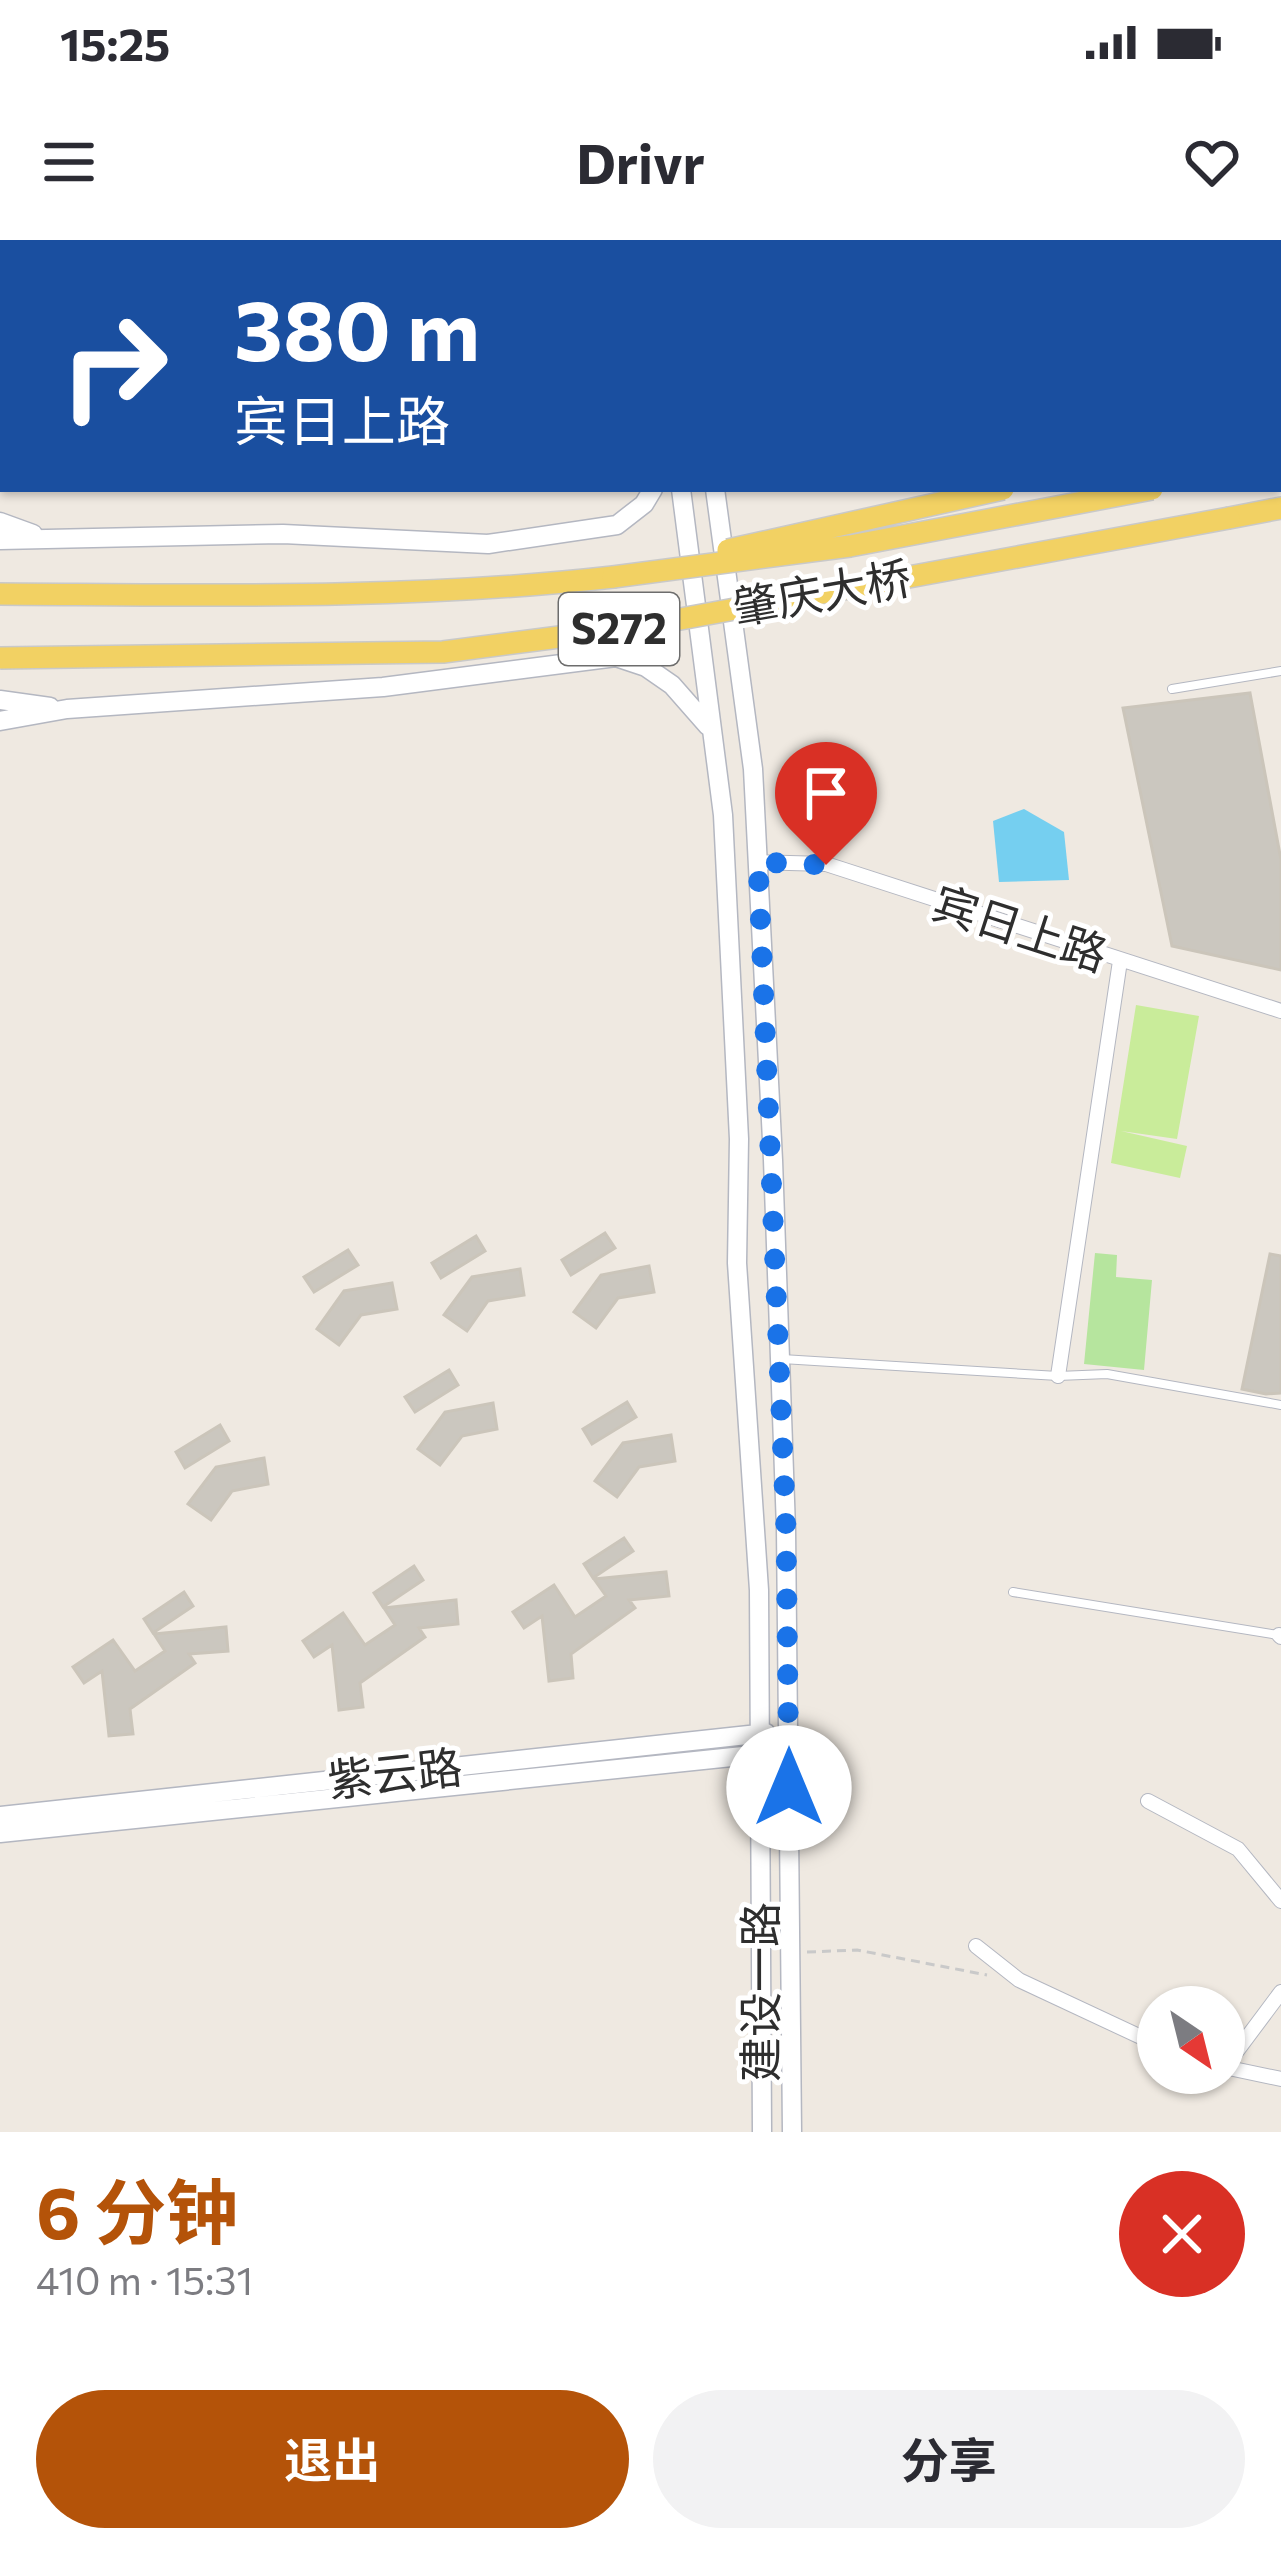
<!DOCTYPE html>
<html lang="zh">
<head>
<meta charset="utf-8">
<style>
  :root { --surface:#fff; --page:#f2f2f3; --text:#2b2b33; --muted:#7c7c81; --accent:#b45309 }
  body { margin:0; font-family:Commissioner,"Noto Sans SC",sans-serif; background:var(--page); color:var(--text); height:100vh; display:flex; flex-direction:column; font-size:45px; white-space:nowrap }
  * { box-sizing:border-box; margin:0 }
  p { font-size:39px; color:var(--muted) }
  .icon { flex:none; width:66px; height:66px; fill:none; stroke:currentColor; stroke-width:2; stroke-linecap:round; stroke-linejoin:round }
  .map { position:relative; height:1892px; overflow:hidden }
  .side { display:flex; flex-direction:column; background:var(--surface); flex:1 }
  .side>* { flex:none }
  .guide { position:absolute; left:0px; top:0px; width:1281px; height:252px; box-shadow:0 3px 9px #0004; background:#1a4fa0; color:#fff; overflow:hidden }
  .needle { width:78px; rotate:145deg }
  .buttons { position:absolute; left:1137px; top:1746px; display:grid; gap:24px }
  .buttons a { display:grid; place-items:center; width:108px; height:108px; border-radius:50%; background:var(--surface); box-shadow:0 3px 9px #0004; font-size:60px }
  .pin { position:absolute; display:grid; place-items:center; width:102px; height:102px; color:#fff; margin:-123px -51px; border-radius:50% 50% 50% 0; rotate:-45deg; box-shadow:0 0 12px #0007 }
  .pin .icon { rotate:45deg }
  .me { position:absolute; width:132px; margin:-66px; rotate:0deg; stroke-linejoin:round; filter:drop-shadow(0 0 9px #0008) }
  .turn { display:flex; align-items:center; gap:42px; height:252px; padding:0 36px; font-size:54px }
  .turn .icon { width:156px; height:156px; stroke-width:2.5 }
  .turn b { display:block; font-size:84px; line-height:102px }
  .round { display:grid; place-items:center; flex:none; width:126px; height:126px; border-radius:63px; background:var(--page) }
  .headline { display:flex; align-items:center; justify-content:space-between; height:204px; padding:0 36px }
  h1 { font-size:72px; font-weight:700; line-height:90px; color:var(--accent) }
  .action { display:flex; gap:24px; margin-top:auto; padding:24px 36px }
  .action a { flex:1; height:138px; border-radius:72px; background:var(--accent); color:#fff; font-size:48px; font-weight:700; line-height:138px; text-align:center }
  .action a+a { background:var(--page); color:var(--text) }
  .status { display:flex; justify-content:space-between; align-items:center; height:84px; padding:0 60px; background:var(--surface); direction:ltr }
  .status svg { height:33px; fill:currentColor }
  header { display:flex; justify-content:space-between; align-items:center; height:156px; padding:0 36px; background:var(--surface); font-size:54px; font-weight:700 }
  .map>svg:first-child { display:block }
  .green { fill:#b6e59e }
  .pitch { fill:#c9ec9a }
  .water { fill:#75cff0 }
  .building { fill:#cbc7bf; stroke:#cbc5ba; stroke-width:3 }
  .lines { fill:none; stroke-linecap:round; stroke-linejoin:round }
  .lane-casing { stroke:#b4b7c1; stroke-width:10 }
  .street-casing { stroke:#b4b7c1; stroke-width:16 }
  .secondary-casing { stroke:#b4b7c1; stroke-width:21 }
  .primary-casing { stroke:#c9c9c9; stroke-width:24 }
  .path { stroke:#c9c9c9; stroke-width:3; stroke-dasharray:9 6; stroke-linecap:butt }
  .lane { stroke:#fff; stroke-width:8 }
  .street { stroke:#fff; stroke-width:14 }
  .secondary { stroke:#fff; stroke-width:18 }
  .primary { stroke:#f2d163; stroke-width:21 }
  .primary-bridge-casing { stroke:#c9c9c9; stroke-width:24; stroke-linecap:butt }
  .primary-bridge { stroke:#f2d163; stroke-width:21 }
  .route { stroke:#1a73e8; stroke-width:21; stroke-dasharray:0 37.8 }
  .labels { text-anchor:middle; stroke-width:10; stroke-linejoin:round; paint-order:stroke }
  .shield { fill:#fff; stroke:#6d6d6d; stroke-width:3 }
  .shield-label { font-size:42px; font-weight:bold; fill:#2e2e2e }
  .street-label { font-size:45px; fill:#2e2e2e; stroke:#fff }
</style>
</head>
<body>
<div class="status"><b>15:25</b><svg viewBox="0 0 49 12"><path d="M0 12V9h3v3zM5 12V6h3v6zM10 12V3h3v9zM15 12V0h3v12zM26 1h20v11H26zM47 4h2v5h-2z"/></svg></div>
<header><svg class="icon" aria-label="menu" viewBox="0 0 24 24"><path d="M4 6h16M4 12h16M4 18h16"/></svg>Drivr<svg class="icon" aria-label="heart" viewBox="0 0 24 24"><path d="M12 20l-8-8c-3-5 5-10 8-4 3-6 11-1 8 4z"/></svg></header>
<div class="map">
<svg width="1281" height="1892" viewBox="0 0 1281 1892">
  <rect width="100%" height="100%" fill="#efe9e1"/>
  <path class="green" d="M1095,1013L1117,1015L1116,1037L1152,1040L1144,1130L1084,1124Z"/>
  <path class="pitch" d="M1136,765L1199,776L1177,899L1121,891L1187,906L1180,938L1111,923Z"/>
  <path class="water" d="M1024,569L1064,592L1069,640L999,642L993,581Z"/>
  <path class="building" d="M1250,453L1281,620V730L1172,706L1123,468Z
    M605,993L615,1008L571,1035L562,1020Z
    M476,996L485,1011L441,1038L432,1023Z
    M348,1010L358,1025L314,1052L304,1037Z
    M1270,1014L1281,1016V1153L1266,1154L1242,1149Z
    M649,1026L654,1052L618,1058L596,1088L574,1072L601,1035Z
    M520,1029L524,1055L488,1061L467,1091L444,1075L472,1037Z
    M392,1043L397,1069L361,1075L339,1105L317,1089L344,1051Z
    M449,1130L458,1145L415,1172L405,1157Z
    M627,1162L636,1177L592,1204L583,1189Z
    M493,1163L497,1189L462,1196L440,1225L418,1209L445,1172Z
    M220,1185L229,1201L185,1228L176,1212Z
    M671,1195L675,1221L639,1227L617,1257L595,1241L623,1203Z
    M264,1218L268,1244L232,1251L211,1280L188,1264L216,1227Z
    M624,1298L633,1311L593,1338L584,1324Z
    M414,1326L423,1340L383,1367L374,1353Z
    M666,1332L669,1356L629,1360L635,1368L571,1414L573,1438L549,1441L542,1376L524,1388L513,1372L554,1345L575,1377L606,1356L594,1339Z
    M184,1352L193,1366L153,1393L144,1379Z
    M456,1360L458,1384L419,1388L425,1397L360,1443L363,1467L339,1470L332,1405L314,1417L303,1401L343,1373L365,1405L395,1385L384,1368Z
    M226,1387L228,1411L189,1414L195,1423L130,1469L133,1494L109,1496L102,1431L84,1443L73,1427L113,1400L135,1431L165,1411L154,1394Z"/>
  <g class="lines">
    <g class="lane-casing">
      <path id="lane" d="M828,0L836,3
        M888,0L906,3
        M870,3L871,0
        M1172,449L1281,431
        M782,1119L1058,1136L1107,1134L1281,1165
        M1013,1352L1278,1395"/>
    </g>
    <g class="street-casing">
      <path id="street" d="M953,3V0
        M1278,76L1281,77
        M757,622L826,624L1281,771
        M1058,1136L1120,721
        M1279,1395L1281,1397
        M1148,1561L1238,1609L1281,1661
        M976,1706L1019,1740L1158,1805
        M1224,1827L1281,1839
        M1225,1827L1281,1752"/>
    </g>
    <g class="secondary-casing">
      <path id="secondary" d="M650,0V3
        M683,0L684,3
        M681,249L723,575L739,899L737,1023L759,1350L762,1892
        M715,249L753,529L773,920L786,1289L792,1892
        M0,282L33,294
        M0,300L283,294L488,304L617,285L644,264L653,249
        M0,460L50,467
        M0,481L67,469L383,447L616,417L646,427L672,445L708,486
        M0,1576L766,1493
        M0,1593L771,1513"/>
    </g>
    <g class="primary-casing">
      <path id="primary" d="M1278,191L1281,190
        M1278,225L1281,224
        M1229,278L1281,268
        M0,354C205,355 408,360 613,337"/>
    </g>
    <path class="path" d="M807,1712L857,1710L987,1735"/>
    <use href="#lane" class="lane"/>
    <use href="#street" class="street"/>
    <use href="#secondary" class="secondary"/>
    <use href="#primary" class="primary"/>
    <g class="primary-bridge-casing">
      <path id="primary-bridge" d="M728,310L1003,249
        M613,337L850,306L1152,249
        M0,418L443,412L637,387L1229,278"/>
    </g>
    <use href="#primary-bridge" class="primary-bridge"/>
  </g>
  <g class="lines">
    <path class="route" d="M789,1548L786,1289L758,622L826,625"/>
  </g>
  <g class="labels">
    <rect class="shield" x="559" y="353" width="120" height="72" rx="9"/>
    <g class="shield-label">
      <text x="619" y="404">S272</text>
    </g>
    <g class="street-label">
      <text transform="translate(822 353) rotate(-10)" y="16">肇庆大桥</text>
      <text transform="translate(1020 689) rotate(18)" y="16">宾日上路</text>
      <text transform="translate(395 1534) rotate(-6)" y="16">紫云路</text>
      <text transform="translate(761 1752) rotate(-90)" y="16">建设一路</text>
    </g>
  </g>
</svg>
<div class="buttons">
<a><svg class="needle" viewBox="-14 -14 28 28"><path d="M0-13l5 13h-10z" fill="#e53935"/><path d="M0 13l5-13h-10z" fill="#7c7c81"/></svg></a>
</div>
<div class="pin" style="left:826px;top:625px;background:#d93025"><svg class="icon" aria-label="arrive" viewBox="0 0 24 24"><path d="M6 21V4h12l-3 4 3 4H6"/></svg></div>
<svg class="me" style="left:789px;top:1548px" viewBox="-20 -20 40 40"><circle r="19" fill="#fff"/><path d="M0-13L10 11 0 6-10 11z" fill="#1a73e8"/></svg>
<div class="guide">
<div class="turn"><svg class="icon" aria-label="right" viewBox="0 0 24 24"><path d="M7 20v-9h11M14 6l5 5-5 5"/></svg><div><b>380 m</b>宾日上路</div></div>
</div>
</div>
<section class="side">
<div class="headline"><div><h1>6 分钟</h1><p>410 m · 15:31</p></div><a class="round" style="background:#d93025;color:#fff"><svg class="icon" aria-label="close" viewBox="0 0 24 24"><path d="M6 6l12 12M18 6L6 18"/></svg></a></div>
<div class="action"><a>退出</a><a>分享</a></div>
</section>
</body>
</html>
